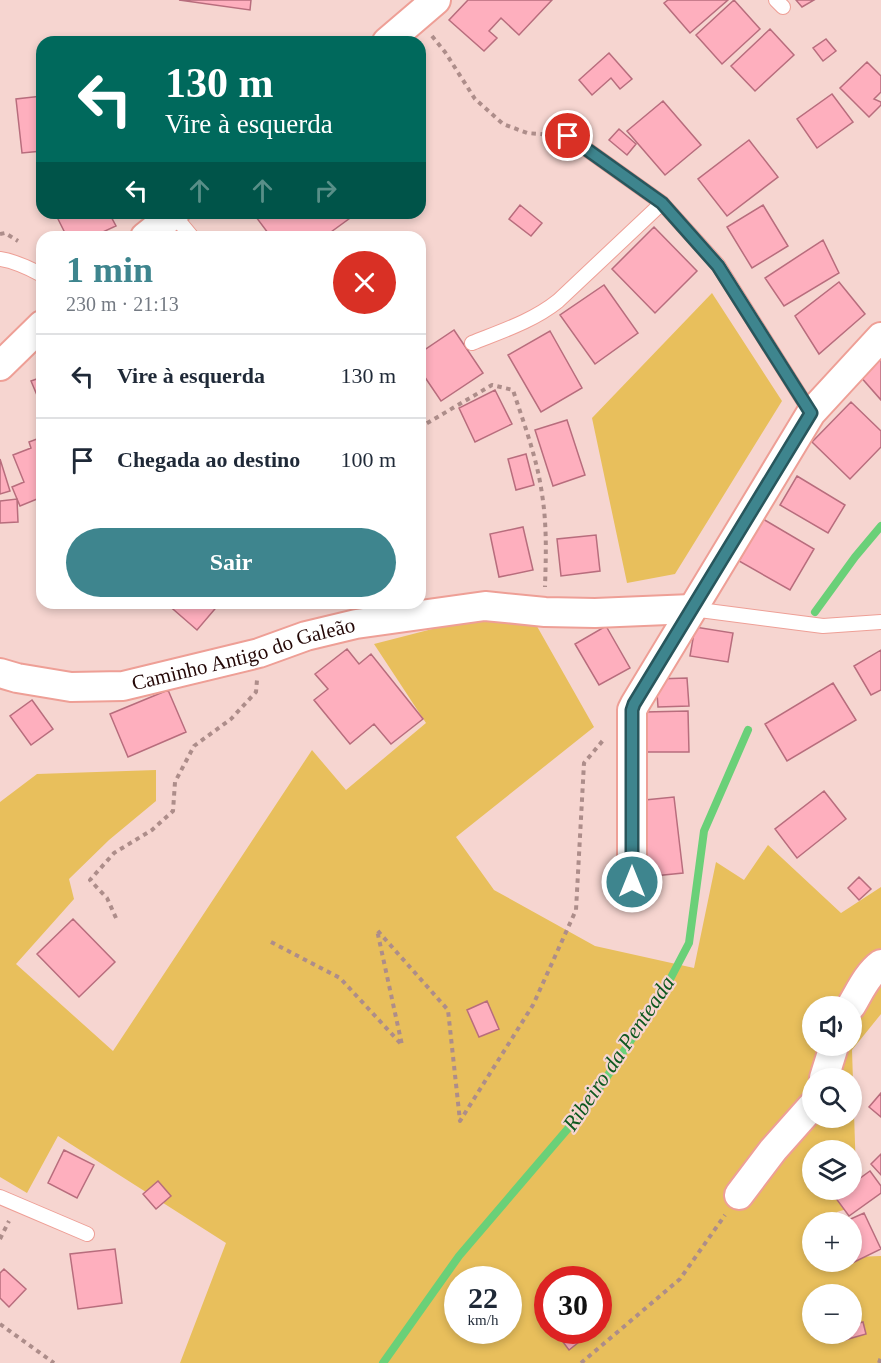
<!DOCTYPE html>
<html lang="pt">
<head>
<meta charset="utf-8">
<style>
  :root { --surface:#fff; --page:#f2f2f3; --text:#1f2937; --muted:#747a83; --line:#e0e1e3; --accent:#3e858e }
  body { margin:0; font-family:"Times New Roman",serif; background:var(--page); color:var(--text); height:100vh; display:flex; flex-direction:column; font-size:22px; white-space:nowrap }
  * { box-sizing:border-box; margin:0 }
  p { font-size:20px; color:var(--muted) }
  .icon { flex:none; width:33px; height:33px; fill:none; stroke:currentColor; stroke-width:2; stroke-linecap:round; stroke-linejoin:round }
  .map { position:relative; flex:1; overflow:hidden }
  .details { position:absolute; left:36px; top:231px; width:390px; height:378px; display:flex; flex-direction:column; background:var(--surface); border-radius:18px; box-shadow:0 3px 9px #0003 }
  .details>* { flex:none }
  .banner { position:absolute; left:36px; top:36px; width:390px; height:183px; border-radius:18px; box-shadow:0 3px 9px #0003; background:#00695c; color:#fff; overflow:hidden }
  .fabs { position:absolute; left:802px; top:996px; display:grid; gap:12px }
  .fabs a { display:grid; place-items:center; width:60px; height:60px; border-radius:50%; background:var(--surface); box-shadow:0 3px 9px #0003; font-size:30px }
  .speed { position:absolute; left:444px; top:1266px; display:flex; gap:12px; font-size:30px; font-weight:700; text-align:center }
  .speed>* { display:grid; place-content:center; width:78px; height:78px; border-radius:50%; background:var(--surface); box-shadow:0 3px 9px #0003; line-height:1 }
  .speed small { font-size:15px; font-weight:400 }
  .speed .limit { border:9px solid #d22; background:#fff; color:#111 }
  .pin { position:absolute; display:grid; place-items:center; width:51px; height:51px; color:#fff; margin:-26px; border:3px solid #fff; border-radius:50%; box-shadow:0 2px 6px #0007 }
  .me { position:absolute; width:66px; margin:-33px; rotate:0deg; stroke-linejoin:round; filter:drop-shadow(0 0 4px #0008) }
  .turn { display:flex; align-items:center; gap:21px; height:126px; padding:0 30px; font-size:27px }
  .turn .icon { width:78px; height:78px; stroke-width:2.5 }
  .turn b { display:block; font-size:42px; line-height:51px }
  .lanes { display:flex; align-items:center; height:57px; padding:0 30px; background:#0003; justify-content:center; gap:30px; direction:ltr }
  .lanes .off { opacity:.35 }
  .round { display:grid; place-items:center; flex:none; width:63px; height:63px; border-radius:32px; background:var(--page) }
  .headline { display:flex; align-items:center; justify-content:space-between; height:102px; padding:0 30px }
  h1 { font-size:36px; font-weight:600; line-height:45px; color:var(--accent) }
  .button { display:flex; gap:12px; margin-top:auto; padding:12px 30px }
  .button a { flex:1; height:69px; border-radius:36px; background:var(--accent); color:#fff; font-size:24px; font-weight:600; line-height:69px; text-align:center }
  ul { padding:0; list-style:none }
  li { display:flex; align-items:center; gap:18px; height:84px; padding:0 30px; border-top:2px solid var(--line) }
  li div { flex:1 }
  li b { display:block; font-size:22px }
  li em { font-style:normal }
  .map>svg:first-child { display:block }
  .green { fill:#e8bf5c; fill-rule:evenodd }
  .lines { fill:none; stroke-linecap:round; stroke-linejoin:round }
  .stream { stroke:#6ad078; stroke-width:8 }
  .building { fill:#feafbe; stroke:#b86d7d; stroke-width:1.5 }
  .lane-casing { stroke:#ee9f96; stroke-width:16 }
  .street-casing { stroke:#ee9f96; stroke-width:32 }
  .path { stroke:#ad8d8a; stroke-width:4; stroke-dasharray:4.5 4.5; stroke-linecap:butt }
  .lane { stroke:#fff; stroke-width:14 }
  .street { stroke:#fff; stroke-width:28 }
  .route-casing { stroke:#28565c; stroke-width:15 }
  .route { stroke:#3e858e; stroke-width:10 }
  .labels { text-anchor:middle; stroke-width:4.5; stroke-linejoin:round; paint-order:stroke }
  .street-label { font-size:21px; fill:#240807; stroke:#f6d5d0 }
  .water-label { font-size:22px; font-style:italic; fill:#0e581f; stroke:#f6d5d0 }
</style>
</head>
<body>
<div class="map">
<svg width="881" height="1363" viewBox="0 0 881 1363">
  <rect width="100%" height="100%" fill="#f6d5d0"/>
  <path class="green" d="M712,293L782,401L675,574L627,583L592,418Z
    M479,617L534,621L594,727L456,837L494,890L595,946L694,968L716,862L744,880L768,845L841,913L881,887V1014L852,1050L857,1206L837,1212L841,1222H813V1262H852L853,1257L881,1256V1363H180L226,1243L58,1136L27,1193L0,1177V802L37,774L156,770V801L109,840L69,879L74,899L16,964L113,1051L312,750L346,790L426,723L374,644ZM813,1006H852V1046H813ZM813,1078H852V1118H813ZM813,1150H852V1190H813ZM458,1280H508V1330H458ZM548,1280H598V1330H548ZM813,1294H852V1334H813Z"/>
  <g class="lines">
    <path class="stream" d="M815,612L855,557L881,526
      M383,1363L459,1256L589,1104L666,987L689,943L704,831L748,730"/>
  </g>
  <path class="building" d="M179,0H251L250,10Z
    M468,0H552L519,35L501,18L489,31L497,38L484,51L449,20Z
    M668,0H728L690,33L664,3Z
    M734,0L760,29L722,64L696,35Z
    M796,0H814L802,7Z
    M770,29L794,55L755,91L731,66Z
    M826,39L836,51L823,61L813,48Z
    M609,53L632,79L620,89L611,78L592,95L579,80Z
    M867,62L881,76V92L874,99L881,102V105L869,117L840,88Z
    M832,94L853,122L817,148L797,119Z
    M42,96V151L22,153L16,99Z
    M663,101L701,145L665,175L627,131Z
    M619,129L636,144L627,155L609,140Z
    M749,140L778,177L727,216L698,179Z
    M520,205L542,223L531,236L509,219Z
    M763,205L788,246L752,268L727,227Z
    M55,213H109L116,226L92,237H67Z
    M253,213H357L324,237H271Z
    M654,227L697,271L655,313L612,269Z
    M823,240L839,273L784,306L765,278Z
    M839,282L865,314L819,354L795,316Z
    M604,285L638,333L595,364L560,315Z
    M454,330L483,373L441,401L420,370V353Z
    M550,331L582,388L541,412L508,355Z
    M881,356V400L859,375Z
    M42,377V407L31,381Z
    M495,390L512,424L475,442L459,408Z
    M851,402L881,431V447L850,479L812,442Z
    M567,420L585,475L553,486L535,430Z
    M42,437V497L20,506L12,487L24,482L13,455L31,448L29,442Z
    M526,454L534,485L516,490L508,459Z
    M0,459L10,491L0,494Z
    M797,476L845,505L828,533L780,505Z
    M17,499L18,522L0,523V501Z
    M763,519L814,549L790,590L739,561Z
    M523,527L533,570L499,577L490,534Z
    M596,535L600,571L561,576L557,539Z
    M166,603H220L197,630Z
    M606,626L630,668L599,685L575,644Z
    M695,627L733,633L728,662L690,656Z
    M347,649L359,664L371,654L423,719L391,744L374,724L350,744L314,700L328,689L315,674Z
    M881,650V690L871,695L854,666Z
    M687,678L689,706L658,707L656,679Z
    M833,683L856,720L787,761L765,724Z
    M168,690L186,732L128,757L110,714Z
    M32,700L53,729L31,745L10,716Z
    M688,711L689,752H646L645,712Z
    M824,791L846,819L797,858L775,829Z
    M674,797L683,873L644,877L635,801Z
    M859,877L871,889L859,900L848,888Z
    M73,919L115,962L79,997L37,954Z
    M487,1001L499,1029L479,1037L467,1010Z
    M881,1093V1117L869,1107Z
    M64,1150L94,1165L77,1198L48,1183Z
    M881,1154V1175L871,1164Z
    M870,1171L881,1186V1193L849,1216L835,1197L845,1190H852V1184Z
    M158,1181L171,1196L156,1209L143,1194Z
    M864,1213L881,1249L842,1268L839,1262H852V1222H844Z
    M115,1249L122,1303L78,1309L70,1254Z
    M4,1269L26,1289L9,1307L0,1298V1273Z
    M863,1322L866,1334L838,1342L836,1334H852V1325Z
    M554,1330H594L569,1350Z"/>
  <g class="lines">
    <g class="lane-casing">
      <path id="lane" d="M776,0L783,7
        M568,136L662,203L718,265L811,413
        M173,214L192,237
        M0,259C14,261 29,268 42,275
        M472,343C502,331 533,321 558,301L662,203
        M692,609L823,626L881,622
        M0,1197L87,1234"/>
    </g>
    <g class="street-casing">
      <g id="street">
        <path d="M387,42L436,0"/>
        <path d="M145,237L175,213"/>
        <path d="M0,366L42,325"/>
        <path id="s1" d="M0,673L17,678L71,687L123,686L259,653L306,636L356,624L485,606L545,612L595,613L692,609"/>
        <path d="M632,882V710L635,704L811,413L881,337"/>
        <path d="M851,1006C859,993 867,974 881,964"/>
        <path d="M824,1078L834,1046"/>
        <path d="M739,1195L773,1150L813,1105"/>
      </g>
    </g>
    <path class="path" d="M432,36L445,52L475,99L503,124L527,133L551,135
      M0,234L5,233L18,241
      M420,421L424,425L492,385L513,390C524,424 537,458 542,494C547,525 546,556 545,587
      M116,918L107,898L90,880L114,853L152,830L173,811L175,782L194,746L231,719L256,692L257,680
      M271,942L340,978L402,1045L377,930L448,1010L460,1121L533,1005L576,910L584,763L605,738
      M0,1239L9,1221
      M0,1324L54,1363
      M581,1363L680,1279L725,1215
      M879,1363L881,1357"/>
    <use href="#lane" class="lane"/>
    <use href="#street" class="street"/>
  </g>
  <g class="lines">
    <g class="route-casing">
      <path id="route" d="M568,136L662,203L718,266L811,413L634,704L632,710V882"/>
    </g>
    <use href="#route" class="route"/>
  </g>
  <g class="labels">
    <g class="street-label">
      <text dy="7" stroke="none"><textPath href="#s1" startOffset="249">Caminho Antigo do Galeão</textPath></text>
    </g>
    <g class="water-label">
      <text transform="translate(618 1053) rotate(-56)" y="8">Ribeiro da Penteada</text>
    </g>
  </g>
</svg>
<div class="fabs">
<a><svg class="icon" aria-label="sound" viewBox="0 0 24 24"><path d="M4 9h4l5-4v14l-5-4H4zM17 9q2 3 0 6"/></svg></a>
<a><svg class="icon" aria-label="search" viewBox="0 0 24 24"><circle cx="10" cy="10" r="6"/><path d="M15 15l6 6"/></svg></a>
<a><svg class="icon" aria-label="layers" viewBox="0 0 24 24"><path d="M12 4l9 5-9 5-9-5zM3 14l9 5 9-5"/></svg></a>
<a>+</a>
<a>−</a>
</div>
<div class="speed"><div>22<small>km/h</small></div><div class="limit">30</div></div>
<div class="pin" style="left:568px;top:136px;background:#d93025"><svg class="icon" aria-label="arrive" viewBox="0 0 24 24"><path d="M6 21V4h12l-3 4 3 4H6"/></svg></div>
<svg class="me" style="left:632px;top:882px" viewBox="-20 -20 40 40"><circle r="17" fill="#3e858e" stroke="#fff" stroke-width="3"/><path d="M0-11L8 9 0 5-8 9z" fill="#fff"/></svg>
<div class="banner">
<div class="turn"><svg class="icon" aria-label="left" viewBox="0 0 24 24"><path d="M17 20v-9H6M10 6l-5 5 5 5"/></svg><div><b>130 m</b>Vire à esquerda</div></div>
<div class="lanes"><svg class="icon" aria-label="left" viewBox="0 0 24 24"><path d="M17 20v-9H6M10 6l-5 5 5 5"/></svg><svg class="icon off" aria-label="ahead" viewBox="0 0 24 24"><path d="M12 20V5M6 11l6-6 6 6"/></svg><svg class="icon off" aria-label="ahead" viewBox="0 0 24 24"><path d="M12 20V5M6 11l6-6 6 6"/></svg><svg class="icon off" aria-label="right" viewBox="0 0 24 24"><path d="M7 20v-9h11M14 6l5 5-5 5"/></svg></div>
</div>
<section class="details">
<div class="headline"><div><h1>1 min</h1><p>230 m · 21:13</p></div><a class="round" style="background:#d93025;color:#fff"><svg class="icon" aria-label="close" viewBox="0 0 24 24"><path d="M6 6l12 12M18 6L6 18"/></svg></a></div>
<ul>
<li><svg class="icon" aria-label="left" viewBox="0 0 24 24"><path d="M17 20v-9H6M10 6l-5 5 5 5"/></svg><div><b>Vire à esquerda</b></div><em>130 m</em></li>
<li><svg class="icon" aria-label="arrive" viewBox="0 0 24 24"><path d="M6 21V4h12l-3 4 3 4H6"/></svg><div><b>Chegada ao destino</b></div><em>100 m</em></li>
</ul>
<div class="button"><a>Sair</a></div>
</section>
</div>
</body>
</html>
